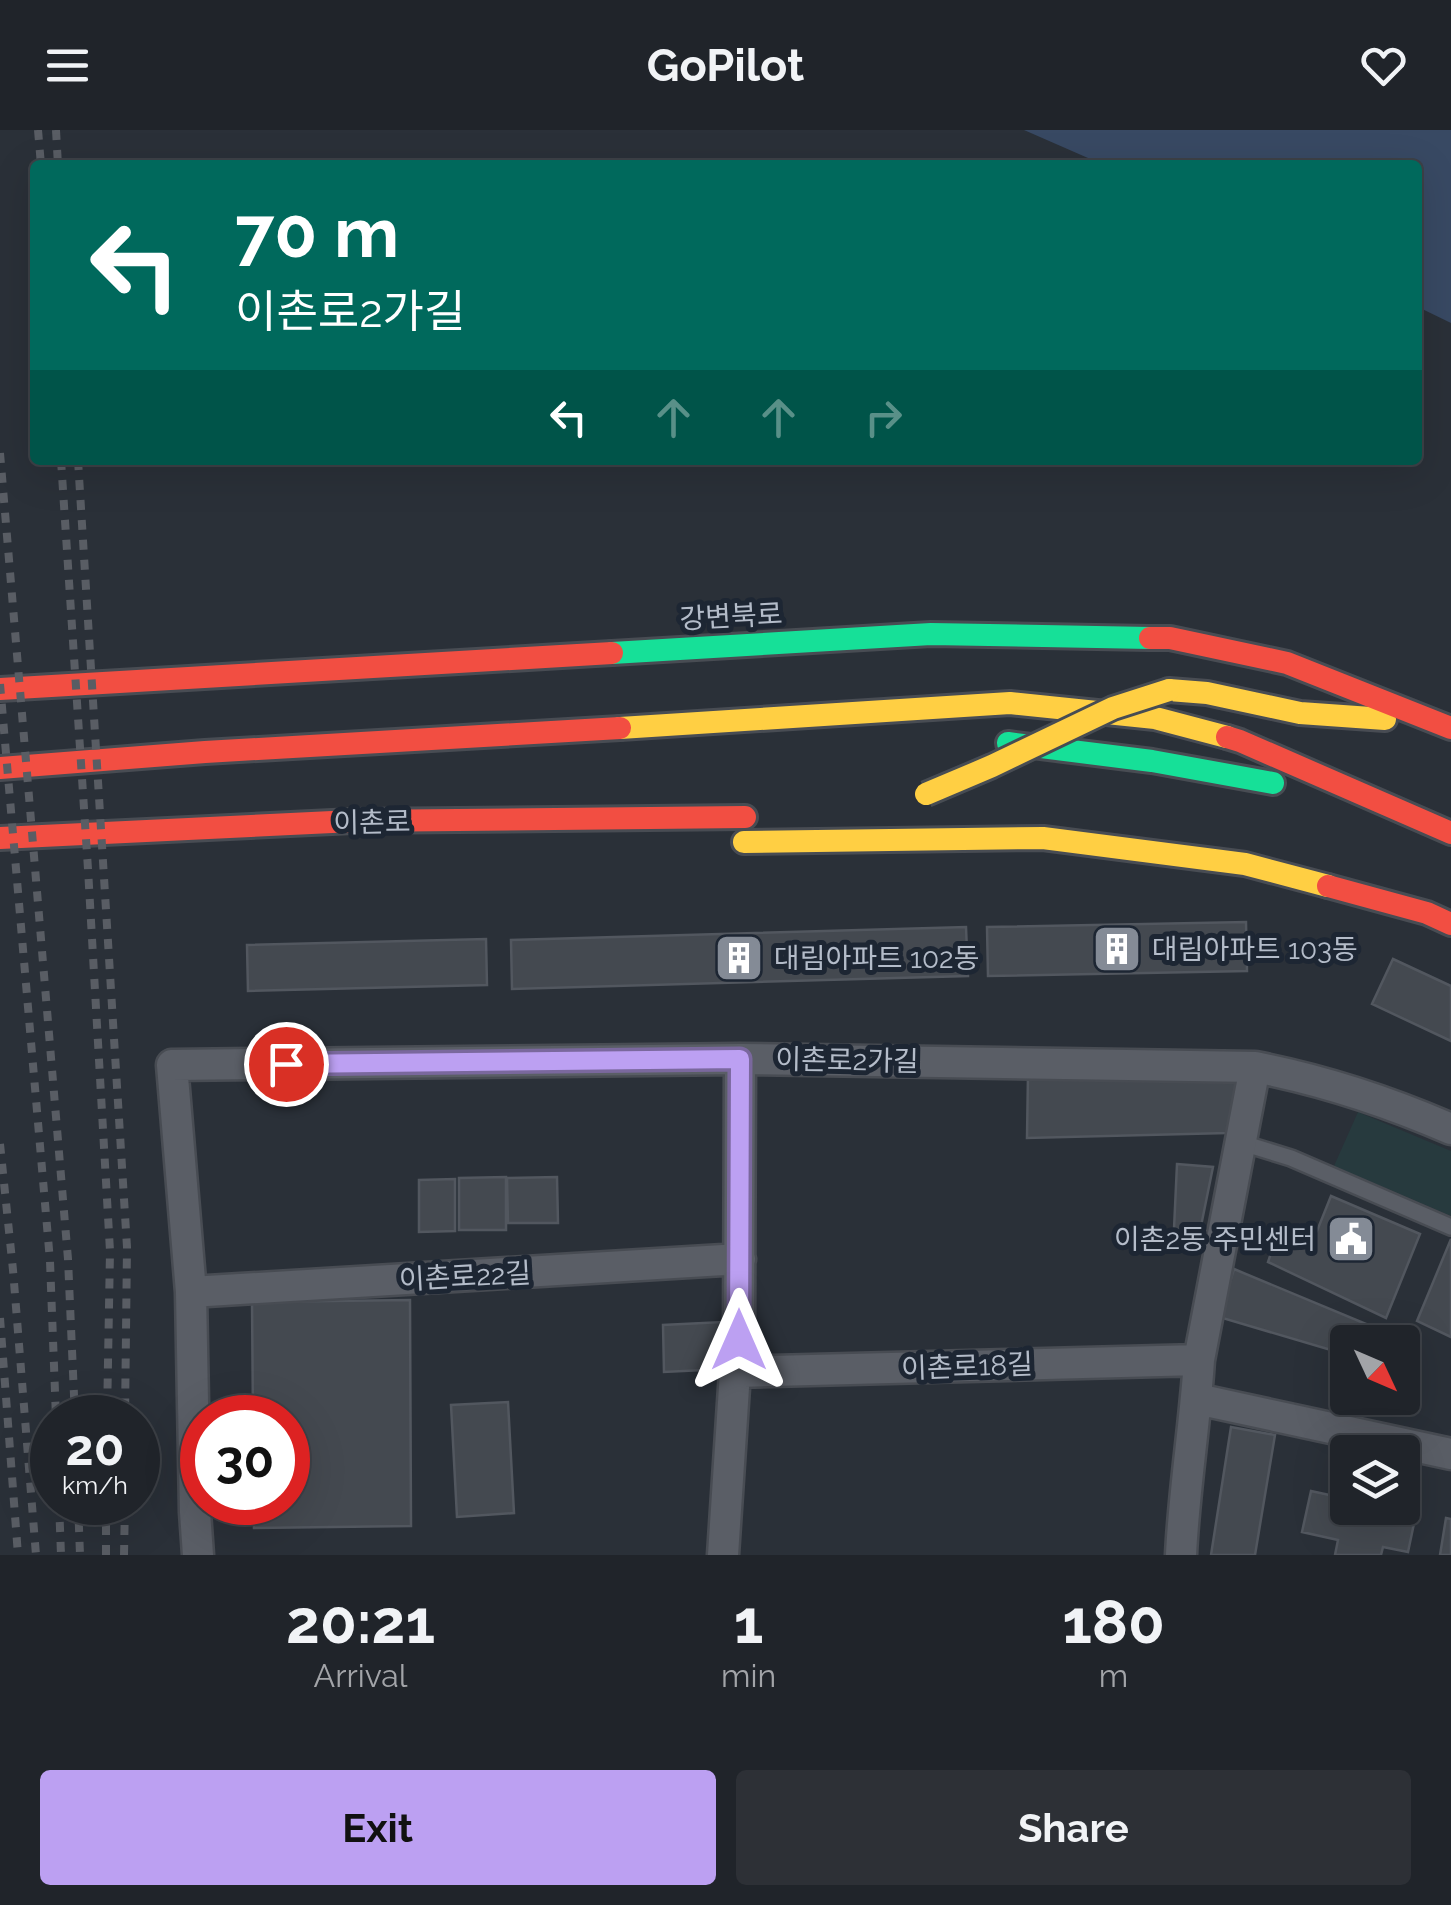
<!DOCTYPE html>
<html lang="en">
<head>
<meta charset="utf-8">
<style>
  :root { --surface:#20242a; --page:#2d3036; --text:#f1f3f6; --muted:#a2a4a8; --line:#3d4147; --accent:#bca0f2 }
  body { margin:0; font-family:Raleway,"Noto Sans KR",sans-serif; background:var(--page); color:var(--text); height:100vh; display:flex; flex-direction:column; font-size:38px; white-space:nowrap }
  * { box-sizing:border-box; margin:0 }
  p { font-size:32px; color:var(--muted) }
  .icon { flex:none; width:55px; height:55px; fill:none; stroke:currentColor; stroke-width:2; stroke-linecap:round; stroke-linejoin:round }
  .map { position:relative; height:1425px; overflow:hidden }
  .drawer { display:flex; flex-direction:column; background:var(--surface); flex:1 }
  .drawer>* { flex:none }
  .top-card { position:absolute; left:30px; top:30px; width:1392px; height:305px; border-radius:10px; box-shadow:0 10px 40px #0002,0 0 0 2px var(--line); background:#00695c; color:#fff; overflow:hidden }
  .needle { width:65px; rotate:134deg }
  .buttons { position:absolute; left:1330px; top:1195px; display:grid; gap:20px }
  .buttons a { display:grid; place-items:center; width:90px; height:90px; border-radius:10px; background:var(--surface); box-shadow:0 10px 40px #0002,0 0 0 2px var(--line); font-size:50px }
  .speed { position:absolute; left:30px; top:1265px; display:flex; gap:20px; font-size:50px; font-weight:700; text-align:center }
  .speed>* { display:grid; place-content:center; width:130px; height:130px; border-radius:50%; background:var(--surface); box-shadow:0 10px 40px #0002,0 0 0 2px var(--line); line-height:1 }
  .speed small { font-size:25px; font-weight:400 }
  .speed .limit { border:15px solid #d22; background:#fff; color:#111 }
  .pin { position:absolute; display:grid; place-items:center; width:85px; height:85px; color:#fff; margin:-42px; border:5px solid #fff; border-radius:50%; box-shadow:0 2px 10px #0007 }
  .me { position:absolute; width:110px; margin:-55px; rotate:0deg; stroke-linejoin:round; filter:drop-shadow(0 0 8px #0008) }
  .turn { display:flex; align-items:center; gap:35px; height:210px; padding:0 40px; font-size:45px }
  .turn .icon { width:130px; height:130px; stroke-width:2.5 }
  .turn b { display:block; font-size:70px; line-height:85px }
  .lanes { display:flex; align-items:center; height:95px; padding:0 40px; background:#0003; justify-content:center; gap:50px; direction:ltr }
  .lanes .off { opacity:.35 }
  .eta { display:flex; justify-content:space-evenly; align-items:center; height:170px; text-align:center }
  .eta b { font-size:60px; font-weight:700; line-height:70px }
  .cta { display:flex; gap:20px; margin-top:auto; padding:20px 40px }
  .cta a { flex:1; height:115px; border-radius:10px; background:var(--accent); color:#111; font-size:40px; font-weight:700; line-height:115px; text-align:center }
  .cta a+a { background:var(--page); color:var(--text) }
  header { display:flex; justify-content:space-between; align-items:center; height:130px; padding:0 40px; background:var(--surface); font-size:45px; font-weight:700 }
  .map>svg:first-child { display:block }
  .green { fill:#273a3e }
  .water { fill:#384963 }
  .building { fill:#444950; stroke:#52575f; stroke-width:2.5 }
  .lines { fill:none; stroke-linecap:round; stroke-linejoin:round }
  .lane-casing { stroke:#484c53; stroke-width:20 }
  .street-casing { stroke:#484c53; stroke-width:35 }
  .fast-casing { stroke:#484c53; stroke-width:28 }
  .slow-casing { stroke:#484c53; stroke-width:28 }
  .jam-casing { stroke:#484c53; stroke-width:28 }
  .lane { stroke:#5a5e66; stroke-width:15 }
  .street { stroke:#5a5e66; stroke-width:30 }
  .fast { stroke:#16e098; stroke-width:22 }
  .slow { stroke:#ffcf43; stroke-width:22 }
  .jam { stroke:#f24e42; stroke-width:22 }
  .rail { stroke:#595d64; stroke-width:8; stroke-dasharray:10 10; stroke-linecap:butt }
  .slow-bridge-casing { stroke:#474c53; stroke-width:28; stroke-linecap:butt }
  .slow-bridge { stroke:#ffcf43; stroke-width:22 }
  .route-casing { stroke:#7a689d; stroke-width:25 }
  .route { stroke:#bca0f2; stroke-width:18 }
  .labels { text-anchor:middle; stroke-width:10; stroke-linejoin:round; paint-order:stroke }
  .street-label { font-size:28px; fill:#b4bcc9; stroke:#1d2633 }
  .poi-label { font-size:28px; fill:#b4bcc9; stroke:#1d2633; text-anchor:start }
</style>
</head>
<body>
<header><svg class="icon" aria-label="menu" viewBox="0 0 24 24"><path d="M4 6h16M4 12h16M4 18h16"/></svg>GoPilot<svg class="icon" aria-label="heart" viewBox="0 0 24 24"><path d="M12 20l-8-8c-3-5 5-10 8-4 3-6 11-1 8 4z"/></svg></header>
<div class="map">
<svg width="1451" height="1425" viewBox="0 0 1451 1425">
  <rect width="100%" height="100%" fill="#2a3038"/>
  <path class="green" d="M1358,982L1451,1021V1086L1334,1036Z"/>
  <path class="water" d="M1024,0H1451V193L1418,177V35H1104Z"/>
  <path class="building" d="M1246,792L1247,841L988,846L987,797Z
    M966,797L968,846L512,859L511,810Z
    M486,809L487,855L248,861L247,815Z
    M1393,829L1451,856V911L1372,874Z
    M1222,941L1236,953L1227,1003L1027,1008L1028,944Z
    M1177,1034L1213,1037L1200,1101L1174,1099Z
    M506,1047V1100H459V1048Z
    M557,1047L558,1093H508L507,1048Z
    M455,1049V1101L419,1102V1050Z
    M1331,1066L1420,1104L1386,1188L1268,1132L1273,1117L1289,1121L1300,1095L1317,1101Z
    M1451,1109V1207L1417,1191Z
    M1234,1139L1390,1204L1386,1212H1348V1225L1219,1187Z
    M410,1170L411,1396L254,1398L253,1372H288V1288H253L252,1172Z
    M723,1192L724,1239L664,1242L663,1195Z
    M508,1272L514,1383L457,1387L451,1275Z
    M1231,1297L1275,1305L1255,1425H1211Z
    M1311,1361L1348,1369V1378H1387L1416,1384L1408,1422L1383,1417L1381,1425H1335L1338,1410L1302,1402Z
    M1446,1388L1451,1389V1425H1440Z"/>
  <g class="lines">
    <g class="lane-casing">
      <path id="lane" d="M1239,1012L1291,1028L1451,1097"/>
    </g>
    <g class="street-casing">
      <path id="street" d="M191,1162L740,1129
        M735,1242L1199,1230
        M1197,1269L1451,1324
        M198,1425L195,1382L191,1162L172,935L740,929L1255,937C1322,950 1389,972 1451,999
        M723,1425L735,1242L739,1210L740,929
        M1181,1425C1184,1359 1195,1295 1199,1230L1255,937"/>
    </g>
    <g class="fast-casing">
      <path id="fast" d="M612,523L931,504L1150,508
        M1008,613L1152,631L1273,653"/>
    </g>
    <g class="slow-casing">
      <path id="slow" d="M1169,560L1207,563L1300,583L1385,589
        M620,598L1010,573L1155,588L1227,607
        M744,712L1043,708L1245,734L1328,756"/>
    </g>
    <g class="jam-casing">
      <path id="jam" d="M1150,508H1170L1287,533L1451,598
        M0,559L612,523
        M1227,607L1240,611L1451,703
        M0,638L205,622L620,598
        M0,708L353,691L745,687
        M1328,756L1427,783L1451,794"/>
    </g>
    <use href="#lane" class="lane"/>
    <use href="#street" class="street"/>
    <use href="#fast" class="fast"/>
    <use href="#slow" class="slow"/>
    <use href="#jam" class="jam"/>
    <path class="rail" d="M38,0L41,35
      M56,0L58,35
      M0,323L68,1129L75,1288
      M61,330L88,739L110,1121L107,1288
      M78,330L127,1117L125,1288
      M0,554L50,1131L56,1288
      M0,1014L13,1140L36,1425
      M0,1188L18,1425
      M59,1372L61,1425
      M78,1372L80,1425
      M106,1425V1372
      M124,1425L125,1372"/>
    <g class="slow-bridge-casing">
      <path id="slow-bridge" d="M926,664L992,636L1113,578L1169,560"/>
    </g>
    <use href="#slow-bridge" class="slow-bridge"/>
  </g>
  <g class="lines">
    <g class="route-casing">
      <path id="route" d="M286,934L740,929L739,1210"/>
    </g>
    <use href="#route" class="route"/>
  </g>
  <defs>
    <g id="building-square" transform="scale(2.5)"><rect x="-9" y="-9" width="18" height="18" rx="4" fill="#848b96" stroke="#1d2633"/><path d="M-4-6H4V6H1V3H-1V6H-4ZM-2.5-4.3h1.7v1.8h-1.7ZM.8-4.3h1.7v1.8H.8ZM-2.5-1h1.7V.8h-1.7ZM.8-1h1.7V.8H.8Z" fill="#fff"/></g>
    <g id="civic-square" transform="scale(2.5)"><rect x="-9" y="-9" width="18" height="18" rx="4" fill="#848b96" stroke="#1d2633"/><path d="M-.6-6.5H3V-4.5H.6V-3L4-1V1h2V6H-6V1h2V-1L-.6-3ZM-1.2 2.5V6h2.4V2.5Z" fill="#fff"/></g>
  </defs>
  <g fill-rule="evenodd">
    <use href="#building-square" x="1117" y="819"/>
    <use href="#building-square" x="739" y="828"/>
    <use href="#civic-square" x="1351" y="1109"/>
  </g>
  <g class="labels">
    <g class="street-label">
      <text transform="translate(731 486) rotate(-3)" y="10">강변북로</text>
      <text transform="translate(372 692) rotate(-1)" y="10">이촌로</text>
      <text transform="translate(847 930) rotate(1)" y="10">이촌로2가길</text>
      <text transform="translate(465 1146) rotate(-3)" y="10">이촌로22길</text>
      <text transform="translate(967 1236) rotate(-2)" y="10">이촌로18길</text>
    </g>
    <g class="poi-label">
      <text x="1152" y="829">대림아파트 103동</text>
      <text x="774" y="838">대림아파트 102동</text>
      <text x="1316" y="1119" text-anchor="end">이촌2동 주민센터</text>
    </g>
  </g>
</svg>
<div class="buttons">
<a><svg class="needle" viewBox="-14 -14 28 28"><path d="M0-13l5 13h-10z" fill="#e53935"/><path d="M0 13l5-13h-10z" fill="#a2a4a8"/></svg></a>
<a><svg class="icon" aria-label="layers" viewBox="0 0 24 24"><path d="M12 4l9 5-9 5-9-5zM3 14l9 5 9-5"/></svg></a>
</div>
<div class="speed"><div>20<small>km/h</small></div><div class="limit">30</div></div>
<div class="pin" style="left:286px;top:934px;background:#d93025"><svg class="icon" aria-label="arrive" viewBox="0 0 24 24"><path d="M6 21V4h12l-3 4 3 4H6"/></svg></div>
<svg class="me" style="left:739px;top:1210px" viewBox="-20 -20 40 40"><path d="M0-17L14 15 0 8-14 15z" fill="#bca0f2" stroke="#fff" stroke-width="4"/></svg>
<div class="top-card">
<div class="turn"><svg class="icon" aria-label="left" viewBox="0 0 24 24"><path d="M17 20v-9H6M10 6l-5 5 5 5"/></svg><div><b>70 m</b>이촌로2가길</div></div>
<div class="lanes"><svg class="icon" aria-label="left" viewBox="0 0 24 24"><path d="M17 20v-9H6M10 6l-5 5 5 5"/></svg><svg class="icon off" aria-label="ahead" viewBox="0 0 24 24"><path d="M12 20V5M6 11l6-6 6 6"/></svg><svg class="icon off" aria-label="ahead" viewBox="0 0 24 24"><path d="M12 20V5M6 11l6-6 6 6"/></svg><svg class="icon off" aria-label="right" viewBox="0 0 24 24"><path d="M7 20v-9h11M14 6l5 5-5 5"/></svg></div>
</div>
</div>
<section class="drawer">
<div class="eta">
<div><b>20:21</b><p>Arrival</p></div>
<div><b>1</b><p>min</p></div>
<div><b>180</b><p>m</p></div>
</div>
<div class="cta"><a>Exit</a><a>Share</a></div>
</section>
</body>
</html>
